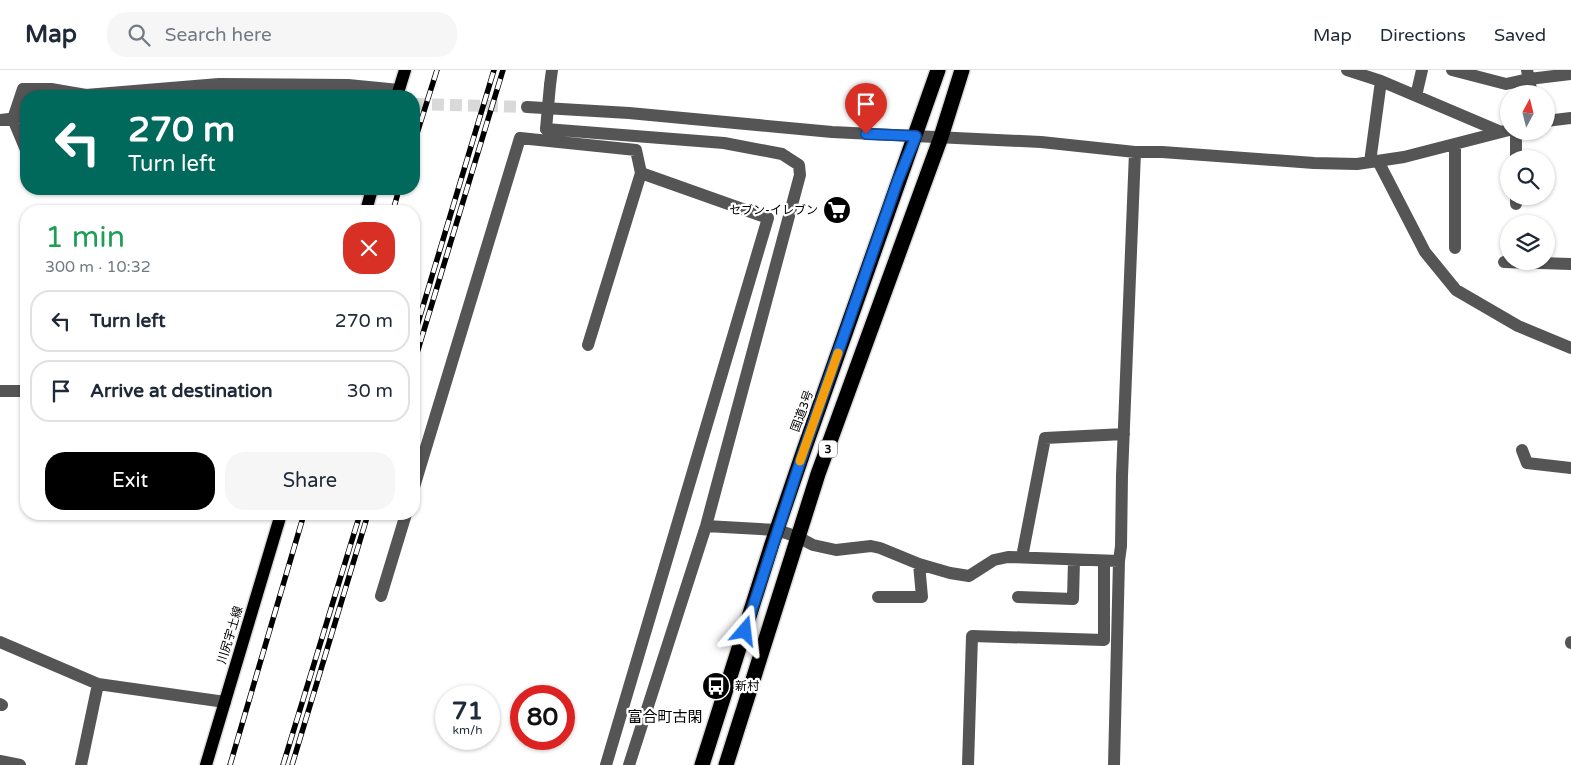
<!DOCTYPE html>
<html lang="en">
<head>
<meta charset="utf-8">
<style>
  :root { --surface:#fff; --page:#f6f6f7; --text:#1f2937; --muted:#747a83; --line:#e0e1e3; --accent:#000 }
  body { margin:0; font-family:"Varela Round","Noto Sans JP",sans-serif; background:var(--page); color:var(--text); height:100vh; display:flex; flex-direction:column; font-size:19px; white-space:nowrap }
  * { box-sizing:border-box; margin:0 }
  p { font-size:16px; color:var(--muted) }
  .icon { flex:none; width:28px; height:28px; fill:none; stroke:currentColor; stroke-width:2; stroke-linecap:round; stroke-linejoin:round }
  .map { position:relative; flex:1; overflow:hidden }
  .drawer { position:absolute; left:20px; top:135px; width:400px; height:315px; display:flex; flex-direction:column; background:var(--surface); border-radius:20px; box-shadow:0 1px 4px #0004 }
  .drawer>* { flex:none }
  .banner { position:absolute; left:20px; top:20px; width:400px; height:105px; border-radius:20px; box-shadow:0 1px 4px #0004; background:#00695c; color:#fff; overflow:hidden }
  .needle { width:32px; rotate:7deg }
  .buttons { position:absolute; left:1500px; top:15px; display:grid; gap:10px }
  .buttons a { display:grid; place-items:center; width:55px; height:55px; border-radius:50%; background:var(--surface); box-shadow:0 1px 4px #0004; font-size:25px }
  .speed { position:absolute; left:435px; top:615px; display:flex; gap:10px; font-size:25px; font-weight:700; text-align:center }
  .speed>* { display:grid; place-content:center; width:65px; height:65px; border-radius:50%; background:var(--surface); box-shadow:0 1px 4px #0004; line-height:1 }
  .speed small { font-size:12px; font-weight:400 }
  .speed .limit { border:8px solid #d22; background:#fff; color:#111 }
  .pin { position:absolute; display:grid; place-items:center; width:42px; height:42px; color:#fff; margin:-51px -21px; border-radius:50% 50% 50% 0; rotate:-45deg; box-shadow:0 0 5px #0007 }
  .pin .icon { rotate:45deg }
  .me { position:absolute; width:55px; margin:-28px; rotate:17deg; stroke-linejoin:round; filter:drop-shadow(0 0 4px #0008) }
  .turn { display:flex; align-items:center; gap:18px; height:105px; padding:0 25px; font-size:22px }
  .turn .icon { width:65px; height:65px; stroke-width:2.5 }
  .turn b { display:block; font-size:35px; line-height:42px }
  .round { display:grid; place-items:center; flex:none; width:52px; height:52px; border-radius:20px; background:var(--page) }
  .head { display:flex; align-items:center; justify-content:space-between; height:85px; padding:0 25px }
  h1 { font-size:30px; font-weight:600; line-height:38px; color:#1e9e55 }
  .primary-button { display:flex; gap:10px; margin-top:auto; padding:10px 25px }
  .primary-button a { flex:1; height:58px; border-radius:20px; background:var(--accent); color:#fff; font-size:20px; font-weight:600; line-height:58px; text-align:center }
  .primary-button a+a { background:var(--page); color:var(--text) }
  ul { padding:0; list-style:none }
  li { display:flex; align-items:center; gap:15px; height:62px; margin:0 10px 8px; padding:0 15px; border:2px solid var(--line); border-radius:20px }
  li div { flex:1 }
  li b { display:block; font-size:19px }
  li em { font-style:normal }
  header { display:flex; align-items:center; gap:30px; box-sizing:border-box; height:70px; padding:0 25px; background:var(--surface); border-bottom:1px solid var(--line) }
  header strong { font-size:24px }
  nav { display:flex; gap:28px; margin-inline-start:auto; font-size:18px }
  .search { width:350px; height:45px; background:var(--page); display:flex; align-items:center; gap:12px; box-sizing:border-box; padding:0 18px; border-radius:20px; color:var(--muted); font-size:19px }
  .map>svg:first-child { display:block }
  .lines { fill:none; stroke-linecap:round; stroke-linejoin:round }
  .minor-tunnel { stroke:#d9d9d9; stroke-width:12; stroke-dasharray:12 6; stroke-linecap:butt }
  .major-casing { stroke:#dbdbdb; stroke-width:15 }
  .highway-casing { stroke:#dbdbdb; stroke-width:18 }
  .minor { stroke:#555; stroke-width:12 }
  .major { stroke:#000; stroke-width:12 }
  .highway { stroke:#000; stroke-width:15 }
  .rail-casing { stroke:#000; stroke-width:5.5 }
  .rail { stroke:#fff; stroke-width:4; stroke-dasharray:11; stroke-linecap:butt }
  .minor-bridge { stroke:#555; stroke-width:12 }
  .route-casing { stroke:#114b97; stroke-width:12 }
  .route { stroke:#1a73e8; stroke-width:9 }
  .slow { stroke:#f59e0b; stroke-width:9 }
  .labels { text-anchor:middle; stroke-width:4.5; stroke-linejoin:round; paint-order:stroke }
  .shield { fill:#fff; stroke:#4c4c4c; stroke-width:1 }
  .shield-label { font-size:11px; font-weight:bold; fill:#000 }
  .poi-label { font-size:12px; fill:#000; stroke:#fff; text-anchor:end }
  .street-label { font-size:12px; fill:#000; stroke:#fff }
  .quarter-label { font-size:15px; fill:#000; stroke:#fff }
</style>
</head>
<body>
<header>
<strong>Map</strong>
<div class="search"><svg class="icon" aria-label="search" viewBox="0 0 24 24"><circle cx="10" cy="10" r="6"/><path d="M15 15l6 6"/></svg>Search here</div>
<nav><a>Map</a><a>Directions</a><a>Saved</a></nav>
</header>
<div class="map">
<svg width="1571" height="695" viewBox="0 0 1571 695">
  <rect width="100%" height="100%" fill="#fff"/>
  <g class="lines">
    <path class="minor-tunnel" d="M414,34L527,37"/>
    <g class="major-casing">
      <path id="major" d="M397,26L405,0
        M366,141L372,119
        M206,695L281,444"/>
    </g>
    <g class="highway-casing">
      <path id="highway" d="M702,695L772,474L804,380L938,0
        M726,695L818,404L941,67L962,0"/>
    </g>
    <path class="minor" d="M1347,0L1381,11L1501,62
      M1452,0L1506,14L1529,9L1571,4
      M1527,0L1532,24
      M550,15L552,0
      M1416,26L1422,0
      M527,37L629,43L832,62L1041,72L1135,82H1162L1314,93L1357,94L1404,87L1509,60
      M0,50L26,47
      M1546,51L1571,48
      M546,59L724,73L782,84L799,95L800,105L706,456L629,695
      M1516,61V89
      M1455,75V178
      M26,80L13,49L23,19H51L86,25L219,14L348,15L399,20
      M1378,91L1425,182L1456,220L1518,256L1571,278
      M1370,92L1381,11
      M1516,126V134
      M1504,192L1571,194
      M588,275L641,103
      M0,321H26
      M1522,380L1527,393L1571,398
      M414,417L520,68L636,80L641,103L768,148L606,695
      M706,456L777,460L798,467L813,475L836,480L871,476L880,478L919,494L950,503L969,506L994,490L1008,487L1119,491
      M1022,487L1045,368L1124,364
      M381,526L406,444
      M878,527H922L919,494
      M1018,527L1073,529L1074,490
      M0,572L98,614L225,632
      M1571,572V573
      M0,634L2,635
      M0,691L20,695
      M81,695L98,614
      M968,695L972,566L1104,570V491
      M1114,695L1119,491L1121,476L1122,406L1135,82"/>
    <use href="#major" class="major"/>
    <use href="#highway" class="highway"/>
    <g class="rail-casing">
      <path id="rail" d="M414,73L437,0
        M393,141L399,119
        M414,266L494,0
        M414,293L503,0
        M230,695L304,444
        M283,695L360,444
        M292,695L368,444"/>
    </g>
    <use href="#rail" class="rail"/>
    <path class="minor-bridge" d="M546,59L550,15"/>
  </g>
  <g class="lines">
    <g class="route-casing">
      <path id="route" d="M745,561L804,380L898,110L916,66L866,64"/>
    </g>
    <use href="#route" class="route"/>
    <path class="slow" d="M800,391L838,283"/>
  </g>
  <defs>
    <g id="supermarket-disc" transform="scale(1.4375)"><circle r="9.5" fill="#000" stroke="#fff"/><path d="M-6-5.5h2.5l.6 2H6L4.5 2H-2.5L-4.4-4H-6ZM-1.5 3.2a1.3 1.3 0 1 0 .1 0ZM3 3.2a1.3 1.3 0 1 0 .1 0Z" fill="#fff"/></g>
    <g id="bus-disc" transform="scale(1.4375)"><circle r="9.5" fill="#000" stroke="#fff"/><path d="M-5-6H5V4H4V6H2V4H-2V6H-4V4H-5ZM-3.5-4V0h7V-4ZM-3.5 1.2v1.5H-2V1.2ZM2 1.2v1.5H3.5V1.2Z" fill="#fff"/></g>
  </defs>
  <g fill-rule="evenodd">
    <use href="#supermarket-disc" x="837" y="140"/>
    <use href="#bus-disc" x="716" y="616"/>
  </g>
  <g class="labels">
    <rect class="shield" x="819" y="370.5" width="18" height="17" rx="4"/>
    <g class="shield-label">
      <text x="828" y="383">3</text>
    </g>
    <g class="poi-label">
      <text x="818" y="144">セブン-イレブン</text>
      <text x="735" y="620" text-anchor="start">新村</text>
    </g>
    <g class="street-label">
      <text transform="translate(802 341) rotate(-70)" y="4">国道3号</text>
      <text transform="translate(230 565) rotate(-73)" y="4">川尻宇土線</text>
    </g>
    <g class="quarter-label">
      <text x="665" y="652">富合町古閑</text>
    </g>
  </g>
</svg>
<div class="buttons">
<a><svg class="needle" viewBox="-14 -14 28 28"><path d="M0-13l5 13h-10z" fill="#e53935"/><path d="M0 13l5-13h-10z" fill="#747a83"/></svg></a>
<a><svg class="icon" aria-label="search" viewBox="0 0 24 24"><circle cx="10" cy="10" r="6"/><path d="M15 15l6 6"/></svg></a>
<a><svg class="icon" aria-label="layers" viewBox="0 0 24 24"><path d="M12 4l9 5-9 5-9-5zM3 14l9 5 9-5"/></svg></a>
</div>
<div class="speed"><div>71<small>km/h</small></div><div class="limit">80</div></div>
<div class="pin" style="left:866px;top:64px;background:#d93025"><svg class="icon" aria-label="arrive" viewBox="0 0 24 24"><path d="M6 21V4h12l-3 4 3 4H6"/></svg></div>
<svg class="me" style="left:745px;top:561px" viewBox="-20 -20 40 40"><path d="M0-17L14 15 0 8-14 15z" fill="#1a73e8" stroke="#fff" stroke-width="4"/></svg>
<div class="banner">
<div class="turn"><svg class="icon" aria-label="left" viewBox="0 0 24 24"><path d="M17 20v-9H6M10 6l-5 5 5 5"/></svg><div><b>270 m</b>Turn left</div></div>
</div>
<section class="drawer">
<div class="head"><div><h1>1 min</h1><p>300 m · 10:32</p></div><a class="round" style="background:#d93025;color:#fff"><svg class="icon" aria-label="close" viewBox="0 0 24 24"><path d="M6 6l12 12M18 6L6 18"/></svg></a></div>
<ul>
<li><svg class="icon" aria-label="left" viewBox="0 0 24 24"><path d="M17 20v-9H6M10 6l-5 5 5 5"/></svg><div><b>Turn left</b></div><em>270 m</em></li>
<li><svg class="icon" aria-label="arrive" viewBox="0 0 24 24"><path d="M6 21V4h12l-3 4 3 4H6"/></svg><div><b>Arrive at destination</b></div><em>30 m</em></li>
</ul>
<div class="primary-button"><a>Exit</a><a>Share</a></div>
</section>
</div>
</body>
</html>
